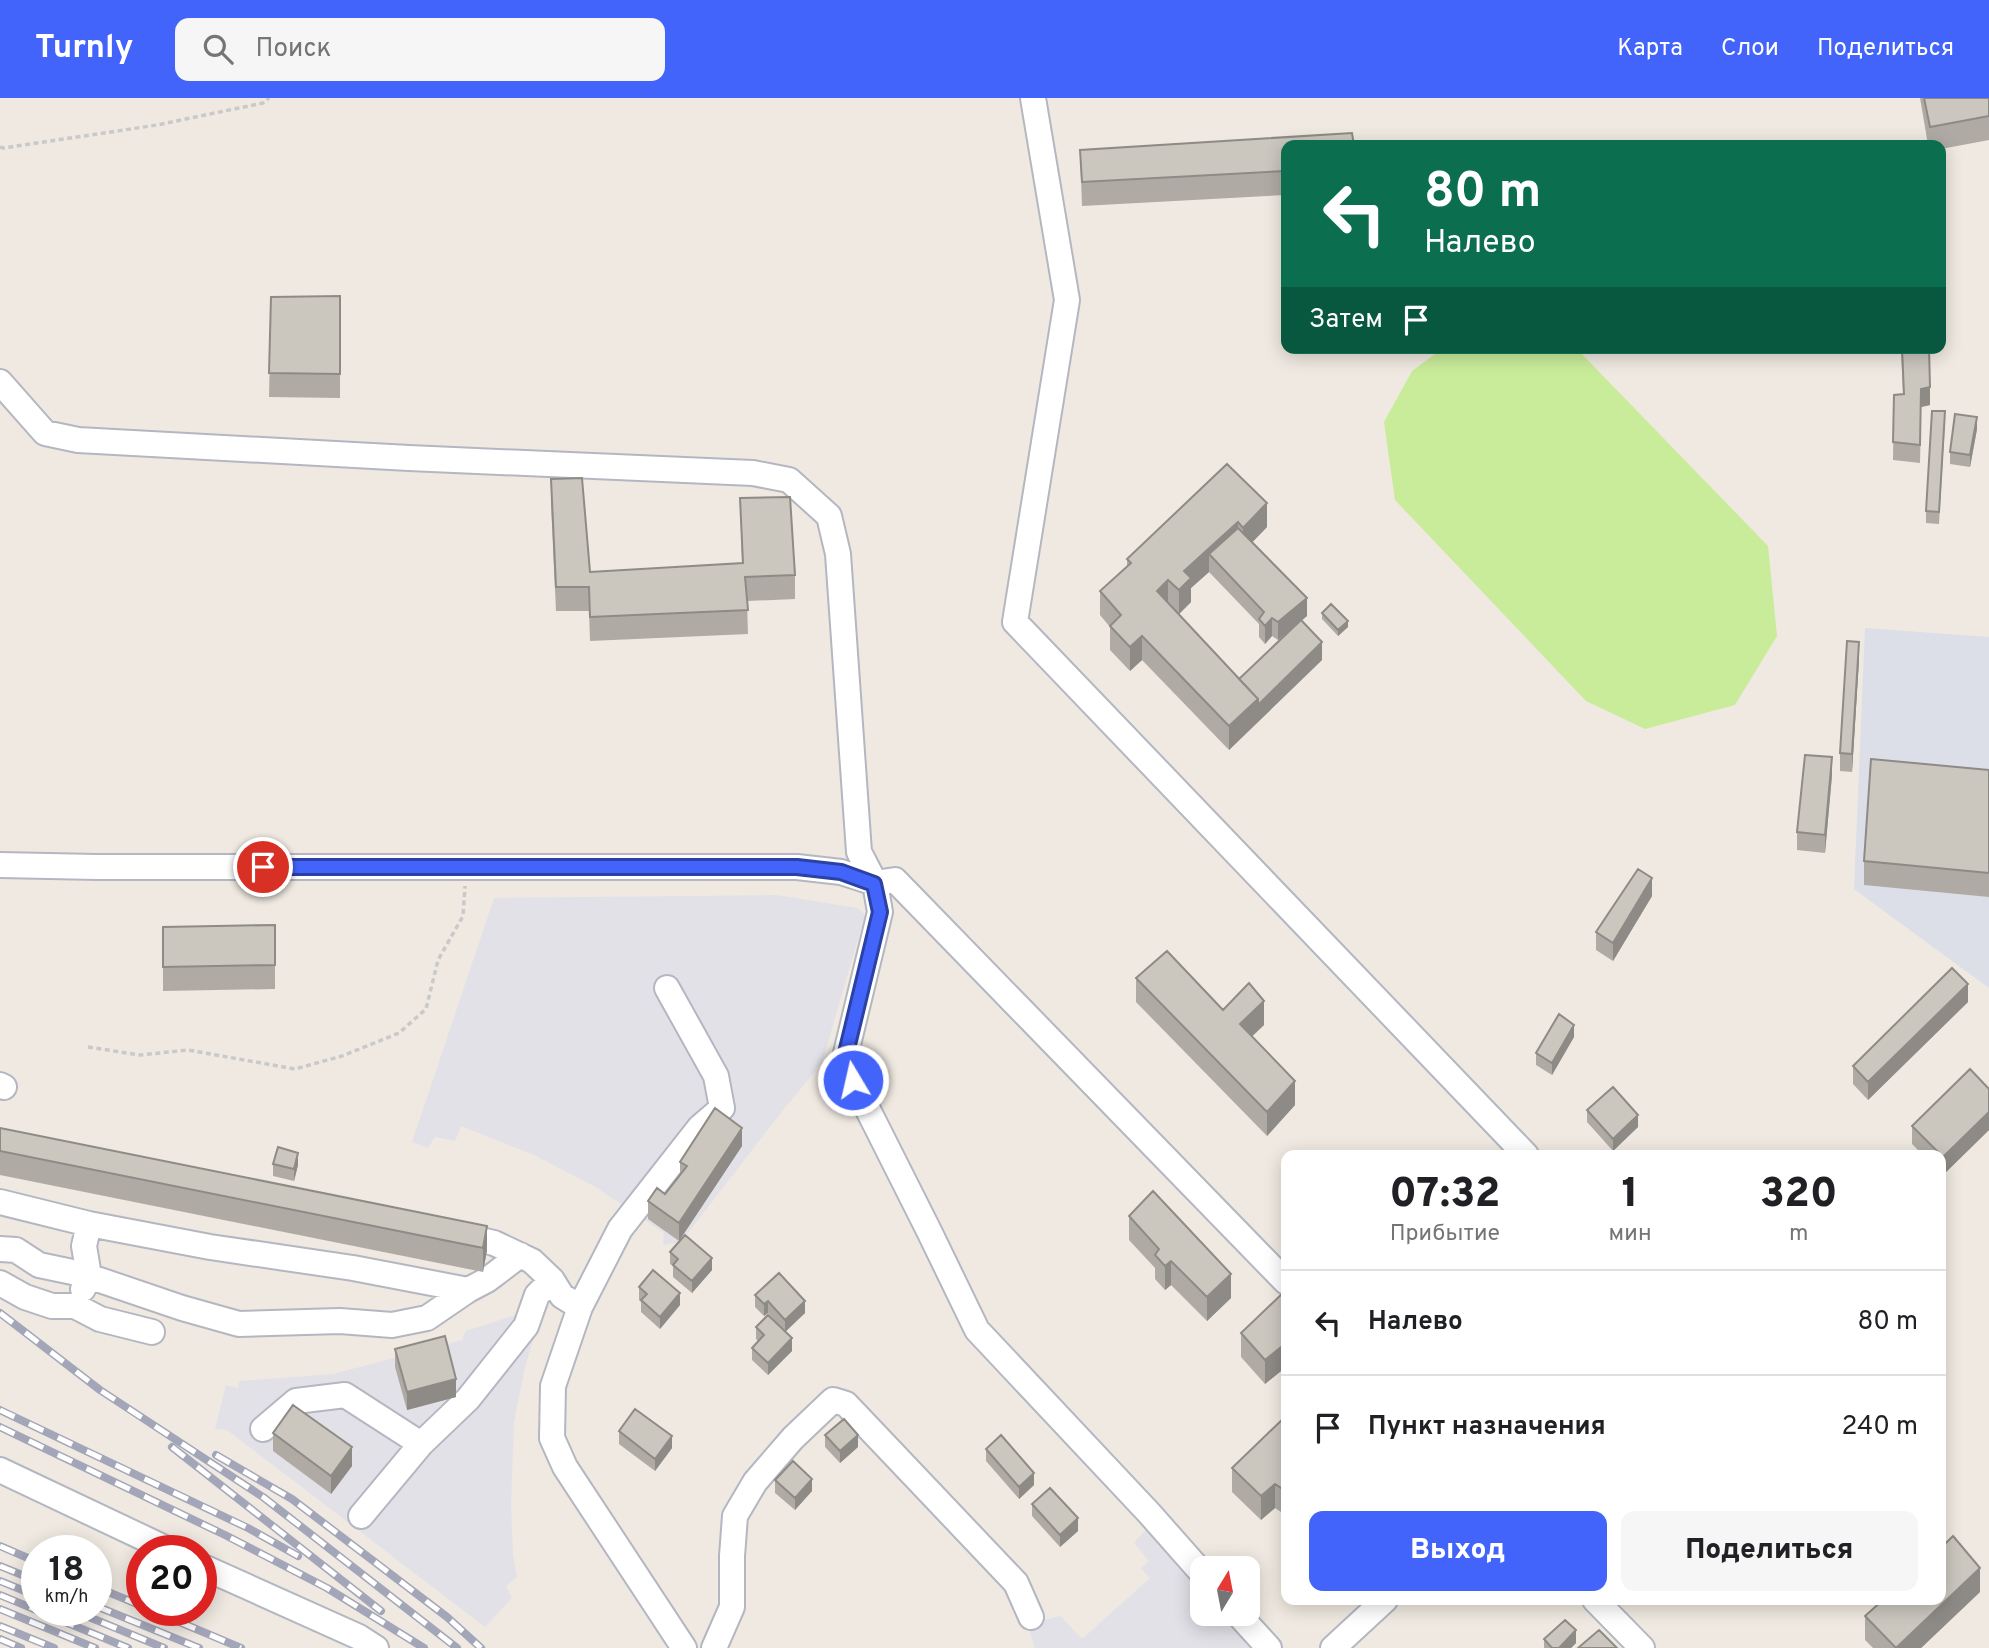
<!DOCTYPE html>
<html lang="ru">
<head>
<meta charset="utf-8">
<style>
  :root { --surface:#fff; --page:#f6f6f6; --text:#202124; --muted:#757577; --line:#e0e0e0; --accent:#4264fb }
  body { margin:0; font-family:Overpass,sans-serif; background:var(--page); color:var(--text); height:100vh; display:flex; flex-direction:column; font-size:26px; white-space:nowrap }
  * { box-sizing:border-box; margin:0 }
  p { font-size:23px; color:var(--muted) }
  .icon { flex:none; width:38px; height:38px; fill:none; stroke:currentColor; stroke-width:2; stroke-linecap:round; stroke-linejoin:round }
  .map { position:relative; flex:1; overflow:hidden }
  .side { position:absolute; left:1281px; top:1052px; width:665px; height:455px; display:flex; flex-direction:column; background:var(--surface); border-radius:14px; box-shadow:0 4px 18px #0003 }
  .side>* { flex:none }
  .banner { position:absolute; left:1281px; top:42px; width:665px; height:214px; border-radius:14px; box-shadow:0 4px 18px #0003; background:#0b6e4f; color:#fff; overflow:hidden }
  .needle { width:46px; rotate:10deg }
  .tools { position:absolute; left:1190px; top:1458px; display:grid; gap:14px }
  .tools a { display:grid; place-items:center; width:70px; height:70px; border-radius:14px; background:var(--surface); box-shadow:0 4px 18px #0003; font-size:35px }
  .speed { position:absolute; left:21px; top:1437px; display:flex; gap:14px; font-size:35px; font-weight:700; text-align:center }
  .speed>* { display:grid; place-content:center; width:91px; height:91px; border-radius:50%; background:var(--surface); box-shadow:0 4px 18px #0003; line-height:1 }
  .speed small { font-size:18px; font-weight:400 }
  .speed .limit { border:10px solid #d22; background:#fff; color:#111 }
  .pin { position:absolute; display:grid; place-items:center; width:60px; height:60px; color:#fff; margin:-30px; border:4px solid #fff; border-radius:50%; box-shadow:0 2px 7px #0007 }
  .me { position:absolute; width:77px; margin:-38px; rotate:351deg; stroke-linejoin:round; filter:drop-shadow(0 0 5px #0008) }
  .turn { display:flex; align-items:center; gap:24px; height:147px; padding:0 28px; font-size:32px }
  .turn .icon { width:91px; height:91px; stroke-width:2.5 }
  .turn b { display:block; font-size:49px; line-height:60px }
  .then { display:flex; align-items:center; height:66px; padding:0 28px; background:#0003; gap:14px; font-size:26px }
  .eta { display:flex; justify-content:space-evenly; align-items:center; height:119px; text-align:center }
  .eta b { font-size:42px; font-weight:800; line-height:49px }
  .primary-button { display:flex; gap:14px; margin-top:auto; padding:14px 28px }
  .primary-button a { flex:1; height:80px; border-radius:14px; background:var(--accent); color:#fff; font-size:28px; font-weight:800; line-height:80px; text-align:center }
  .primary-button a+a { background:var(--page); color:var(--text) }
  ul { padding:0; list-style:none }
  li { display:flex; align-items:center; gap:21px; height:105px; padding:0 28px; border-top:2px solid var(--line) }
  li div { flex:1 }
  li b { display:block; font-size:26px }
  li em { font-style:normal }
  header { display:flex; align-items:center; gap:42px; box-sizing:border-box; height:98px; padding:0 35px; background:var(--accent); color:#fff }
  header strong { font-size:33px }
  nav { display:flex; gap:38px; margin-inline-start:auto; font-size:24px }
  .search { width:490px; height:63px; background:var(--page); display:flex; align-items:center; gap:18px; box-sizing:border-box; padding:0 24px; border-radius:14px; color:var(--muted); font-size:26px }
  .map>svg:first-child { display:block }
  .industrial { fill:#e3e1e8 }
  .airport { fill:#dcdee8 }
  .pitch { fill:#c9ec9a }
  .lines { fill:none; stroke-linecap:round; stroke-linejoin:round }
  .minor-casing { stroke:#b4b7c1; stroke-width:28 }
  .path { stroke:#c9c9c9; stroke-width:3.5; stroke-dasharray:5 3.5; stroke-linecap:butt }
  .minor { stroke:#fff; stroke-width:24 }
  .rail-casing { stroke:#a3a6b8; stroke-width:8 }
  .rail { stroke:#fff; stroke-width:5; stroke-dasharray:16; stroke-linecap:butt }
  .wall { fill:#afaba4; fill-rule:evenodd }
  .shaded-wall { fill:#8e8b86 }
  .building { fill:#cbc7bf; stroke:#8e8b86; stroke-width:2 }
  .route-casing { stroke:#2b41a3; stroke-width:18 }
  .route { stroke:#4264fb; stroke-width:12 }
</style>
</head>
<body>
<header>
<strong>Turnly</strong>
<div class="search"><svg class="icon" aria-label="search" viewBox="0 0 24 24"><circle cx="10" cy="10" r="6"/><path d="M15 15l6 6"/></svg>Поиск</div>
<nav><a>Карта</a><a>Слои</a><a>Поделиться</a></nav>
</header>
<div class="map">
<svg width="1989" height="1550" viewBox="0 0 1989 1550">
  <rect width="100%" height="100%" fill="#efe9e1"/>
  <path class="industrial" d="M776,797L858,810L865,817L822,965L779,1017L681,1144L663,1147L664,1135L594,1088L534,1057L461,1028L455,1043L435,1039L428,1050L412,1044L494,800Z
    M522,1215L540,1219L525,1269L514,1324L511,1407L513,1457L517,1479L506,1488L512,1500L485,1529L227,1332L215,1331L226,1287L238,1290L239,1283L333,1276L462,1242L466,1233Z
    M1147,1430L1202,1490V1516H1225L1257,1550H1035L1029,1531L1040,1523L1060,1518L1082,1541L1150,1480L1141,1470L1149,1463L1134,1445Z"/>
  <path class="airport" d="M1865,530L1989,539V890L1854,791Z"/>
  <path class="pitch" d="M1443,250H1576L1768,448L1777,538L1735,607L1645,631L1586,603L1395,402L1384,324L1412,273Z"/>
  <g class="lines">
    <g class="minor-casing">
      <path id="minor" d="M1033,0L1067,202L1015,524L1526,1057
        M0,284L45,335L78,342L409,360L753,375L789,382L829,418L838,456L859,754L875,785L895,782L1286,1184
        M0,767L97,769H797L841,774L875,785L880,814L846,955L853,982L929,1133L977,1232L1149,1415L1202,1475
        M667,890L716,978L722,1010L700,1029L620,1131L580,1209L553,1288L552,1340L565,1369L684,1550
        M0,987L4,989
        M0,1104L89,1126L210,1149L353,1170L468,1192L487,1182L520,1157
        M456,1136L494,1145L532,1163L552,1182L562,1198L580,1209
        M0,1151L16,1152L39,1167L82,1176L182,1210L239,1226L340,1223L392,1227L427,1220L468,1192
        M0,1185L25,1199L52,1208H75L100,1221L152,1234
        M83,1191L89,1178L84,1148L89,1126
        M263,1331L296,1303L345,1297L421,1346L468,1301L526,1228L537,1197L552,1182
        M0,1372L169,1452
        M361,1418L421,1346
        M201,1468L359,1539L376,1550
        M1595,1502L1642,1550
        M1238,1516L1269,1550
        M714,1550L732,1509V1458L735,1418L755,1384L793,1340L833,1302L846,1306L1016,1485L1031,1519
        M1333,1550L1385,1502"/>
    </g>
    <path class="path" d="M0,49L3,50L157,27L263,5L269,0
      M88,949L140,957L188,952L295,971L342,958L399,935L426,911L438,862L463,818L465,788"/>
    <use href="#minor" class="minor"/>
    <g class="rail-casing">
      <path id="rail" d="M0,1215L100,1292L263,1399L457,1550
        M0,1312L248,1430L298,1458
        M0,1329L225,1437L327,1490L424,1550
        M172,1349L381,1513
        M216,1357L292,1401L447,1519L481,1550
        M0,1448L37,1464
        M0,1468L37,1483
        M0,1483L37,1498
        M96,1489L142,1508
        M0,1497L128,1550
        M96,1508L199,1550
        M0,1511L95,1550
        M72,1512L164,1550
        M151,1512L241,1550
        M0,1528L54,1550
        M0,1541L21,1550"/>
    </g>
    <use href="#rail" class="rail"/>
  </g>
  <path class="wall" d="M1920,0H1989V42L1941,51V47H1928Z
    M1286,47V97L1082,108L1080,52Z
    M340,198V300L269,299L271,199Z
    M1901,250H1929L1930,307L1921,309L1920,365L1893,362L1894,297L1903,296Z
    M1945,325L1939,426L1926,425V413Z
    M1977,331L1970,369L1950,366V354Z
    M1227,366L1267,429L1252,444L1307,518L1301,523L1322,562L1229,652L1142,562L1130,573L1110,552V529L1100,517V493L1127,468V461ZM1209,474L1259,526V539L1265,546L1272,538L1278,542L1293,530L1239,581L1179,516L1191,504V490Z
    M551,381L590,474L742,465L740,400L795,477V501L747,503L748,536L590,543L589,513H556L551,405Z
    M1322,515L1348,529L1338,538L1322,521Z
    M1859,562L1852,674L1840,673V655Z
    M1989,672V799L1864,787V763Z
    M1832,677L1825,755L1797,752V734Z
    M1652,798L1613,863L1596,852V834Z
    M275,827V891L163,893V829Z
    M1136,880L1264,927L1252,938L1295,1007L1267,1038L1136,904Z
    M1968,904L1868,1002L1853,986V968Z
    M1574,939L1552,977L1536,967V955Z
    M1989,991V1032L1943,1077L1941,1075V1057H1923L1912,1046V1028Z
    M1587,1012L1638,1029L1613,1053L1587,1024Z
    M0,1030L487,1152L483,1174L0,1077Z
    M742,1048L679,1143L648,1121V1103L665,1096L680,1077V1064Z
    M273,1066L298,1067L294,1083L273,1078Z
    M1129,1118L1231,1200L1207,1223L1171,1187L1165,1192L1155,1181V1170L1129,1142Z
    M670,1154L712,1172L692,1195L673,1179V1168L670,1166Z
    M639,1189L680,1207L660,1231L641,1214V1204L639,1202Z
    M1286,1192V1269L1265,1286L1241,1259V1235Z
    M755,1197L805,1215L785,1234L792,1253L768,1277L752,1262V1250L758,1243L756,1241V1229L785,1234L768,1215L764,1218L755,1209Z
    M395,1251L456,1299L407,1312L395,1269Z
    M1286,1318L1284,1416L1275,1410L1261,1422L1232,1394V1370Z
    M619,1333L672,1350L655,1373L619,1346Z
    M273,1335L352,1368L331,1396L273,1353Z
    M825,1337L858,1349L840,1365L825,1349Z
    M986,1351L1034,1387L1019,1401L986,1363Z
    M775,1382L812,1393L795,1412L775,1395Z
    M1032,1406L1078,1433L1060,1449L1032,1418Z
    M1980,1494L1921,1550H1873L1865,1542V1518Z
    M1544,1541L1576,1545L1571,1550H1544Z"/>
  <path class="shaded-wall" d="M1930,289V307L1921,309L1920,365L1921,291Z
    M1977,319V331L1970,369V357Z
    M1267,405V429L1243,454V430Z
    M1238,424V448L1209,456V474L1191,490V504L1179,516V492L1184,473Z
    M1168,482V506L1157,493Z
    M1307,500V518L1278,542V524Z
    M1272,520V538L1265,546V528Z
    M1348,523V529L1338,538V532Z
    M1142,538V562L1130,573V549Z
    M1322,544V562L1229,652V628L1258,601Z
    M1859,544V562L1852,674V656Z
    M1832,659V677L1825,755V737Z
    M1652,780V798L1613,863V845Z
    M1968,886V904L1868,1002V984Z
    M1264,903V927L1240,950V926Z
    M1574,927V939L1552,977V965Z
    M1295,983V1007L1267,1038V1014Z
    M1989,1014V1032L1943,1077V1059Z
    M1638,1017V1029L1613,1053V1041Z
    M742,1030V1048L679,1143V1125Z
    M298,1055V1067L294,1083V1071Z
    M487,1128V1152L483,1174V1150Z
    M712,1160V1172L692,1195V1183Z
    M1171,1163V1187L1165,1192V1168Z
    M1231,1176V1200L1207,1223V1199Z
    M680,1195V1207L660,1231V1219Z
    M768,1203V1215L764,1218V1206Z
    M805,1203V1215L785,1234V1222Z
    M792,1240V1253L768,1277V1265Z
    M1286,1245V1269L1265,1286V1262Z
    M456,1281V1299L407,1312V1294Z
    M858,1337V1349L840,1365V1353Z
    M672,1338V1350L655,1373V1361Z
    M352,1349V1368L331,1396V1378Z
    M1034,1375V1387L1019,1401V1389Z
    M812,1381V1393L795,1412V1400Z
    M1275,1386V1410L1261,1422V1398Z
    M1286,1390V1414L1284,1416V1392Z
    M1078,1420V1433L1060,1449V1437Z
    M1980,1470V1494L1921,1550H1896Z
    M1576,1532V1545L1571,1550H1559Z"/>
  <path class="building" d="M1924,0H1989V18L1930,29Z
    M1352,35L1354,47H1286V73L1082,84L1080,52Z
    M340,198V276L269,275L271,199Z
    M1902,250H1929L1930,289L1921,291L1920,347L1893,344L1894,297L1904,296Z
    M1932,313H1945L1939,414L1926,413Z
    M1955,316L1977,319L1970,357L1950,354Z
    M1227,366L1267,405L1243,430L1238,424L1184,473L1191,480L1179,492L1168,482L1157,493L1258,601L1229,628L1142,538L1130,549L1110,528L1121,517L1100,493L1131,465L1127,461Z
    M582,380L590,474L743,465L740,400L790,399L795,477L745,479L748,512L590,519L589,489H556L551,381Z
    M1238,430L1307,500L1278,524L1272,520L1265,528L1259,521L1264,514L1209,456Z
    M1331,506L1348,523L1338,532L1322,515Z
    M1301,522L1322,544L1258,607V601L1239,581Z
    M1847,543L1859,544L1852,656L1840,655Z
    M1805,657L1832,659L1825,737L1797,734Z
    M1871,661L1989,672V775L1864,763Z
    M1638,771L1652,780L1613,845L1596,834Z
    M275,827V867L163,869V829Z
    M1167,853L1223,912L1249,885L1264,903L1240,926L1295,983L1267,1014L1136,880Z
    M1952,870L1968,886L1868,984L1853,968Z
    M1559,916L1574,927L1552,965L1536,955Z
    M1970,971L1989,991V1014L1943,1059L1912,1028Z
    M1613,989L1638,1017L1613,1041L1587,1012Z
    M715,1010L742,1030L679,1125L648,1103L657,1090L665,1096L687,1068L680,1064Z
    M0,1030L487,1128L483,1150L0,1053Z
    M278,1049L298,1055L294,1071L273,1066Z
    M1153,1093L1231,1176L1207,1199L1171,1163L1165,1168L1155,1157L1159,1151L1129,1118Z
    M685,1137L712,1160L692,1183L673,1167L678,1161L670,1154Z
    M653,1172L680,1195L660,1219L641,1202L647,1196L639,1189Z
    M779,1175L805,1203L785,1222L768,1203L764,1206L755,1197Z
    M1286,1192V1245L1265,1262L1241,1235Z
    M768,1217L792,1240L768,1265L752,1250L764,1237L756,1229Z
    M445,1238L456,1281L407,1294L395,1251Z
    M293,1307L352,1349L331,1378L273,1335Z
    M635,1311L672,1338L655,1361L619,1333Z
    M1286,1318V1390L1284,1392L1275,1386L1261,1398L1232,1370Z
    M844,1321L858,1337L840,1353L825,1337Z
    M1001,1337L1034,1375L1019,1389L986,1351Z
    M793,1363L812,1381L795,1400L775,1382Z
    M1050,1390L1078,1420L1060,1437L1032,1406Z
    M1953,1438L1980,1470L1896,1550L1865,1518L1883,1502H1941V1450Z
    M1565,1522L1576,1532L1559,1550H1552L1544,1541Z
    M1599,1532L1617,1550H1578Z"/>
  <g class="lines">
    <g class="route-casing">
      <path id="route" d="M263,769H797L841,774L874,786L880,814L846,955L853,982"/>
    </g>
    <use href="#route" class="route"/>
  </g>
</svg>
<div class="tools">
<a><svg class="needle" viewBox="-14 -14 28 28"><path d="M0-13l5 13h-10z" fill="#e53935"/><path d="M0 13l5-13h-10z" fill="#757577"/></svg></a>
</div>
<div class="speed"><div>18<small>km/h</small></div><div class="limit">20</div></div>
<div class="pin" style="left:263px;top:769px;background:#d93025"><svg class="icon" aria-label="arrive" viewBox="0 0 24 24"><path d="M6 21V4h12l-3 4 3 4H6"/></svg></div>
<svg class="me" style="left:853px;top:982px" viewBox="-20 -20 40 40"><circle r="17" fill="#4264fb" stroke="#fff" stroke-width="3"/><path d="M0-11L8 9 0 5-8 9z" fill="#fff"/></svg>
<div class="banner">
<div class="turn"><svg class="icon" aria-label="left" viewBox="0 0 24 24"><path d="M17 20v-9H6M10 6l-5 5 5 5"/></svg><div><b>80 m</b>Налево</div></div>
<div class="then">Затем<svg class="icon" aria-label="arrive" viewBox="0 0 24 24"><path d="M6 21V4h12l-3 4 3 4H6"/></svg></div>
</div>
<section class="side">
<div class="eta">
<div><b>07:32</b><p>Прибытие</p></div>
<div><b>1</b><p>мин</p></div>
<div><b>320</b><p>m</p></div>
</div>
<ul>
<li><svg class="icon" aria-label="left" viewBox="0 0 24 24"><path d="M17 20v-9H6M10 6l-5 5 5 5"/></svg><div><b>Налево</b></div><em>80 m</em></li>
<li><svg class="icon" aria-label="arrive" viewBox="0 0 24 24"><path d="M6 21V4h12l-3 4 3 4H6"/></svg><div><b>Пункт назначения</b></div><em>240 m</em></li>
</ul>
<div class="primary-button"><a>Выход</a><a>Поделиться</a></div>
</section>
</div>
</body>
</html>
